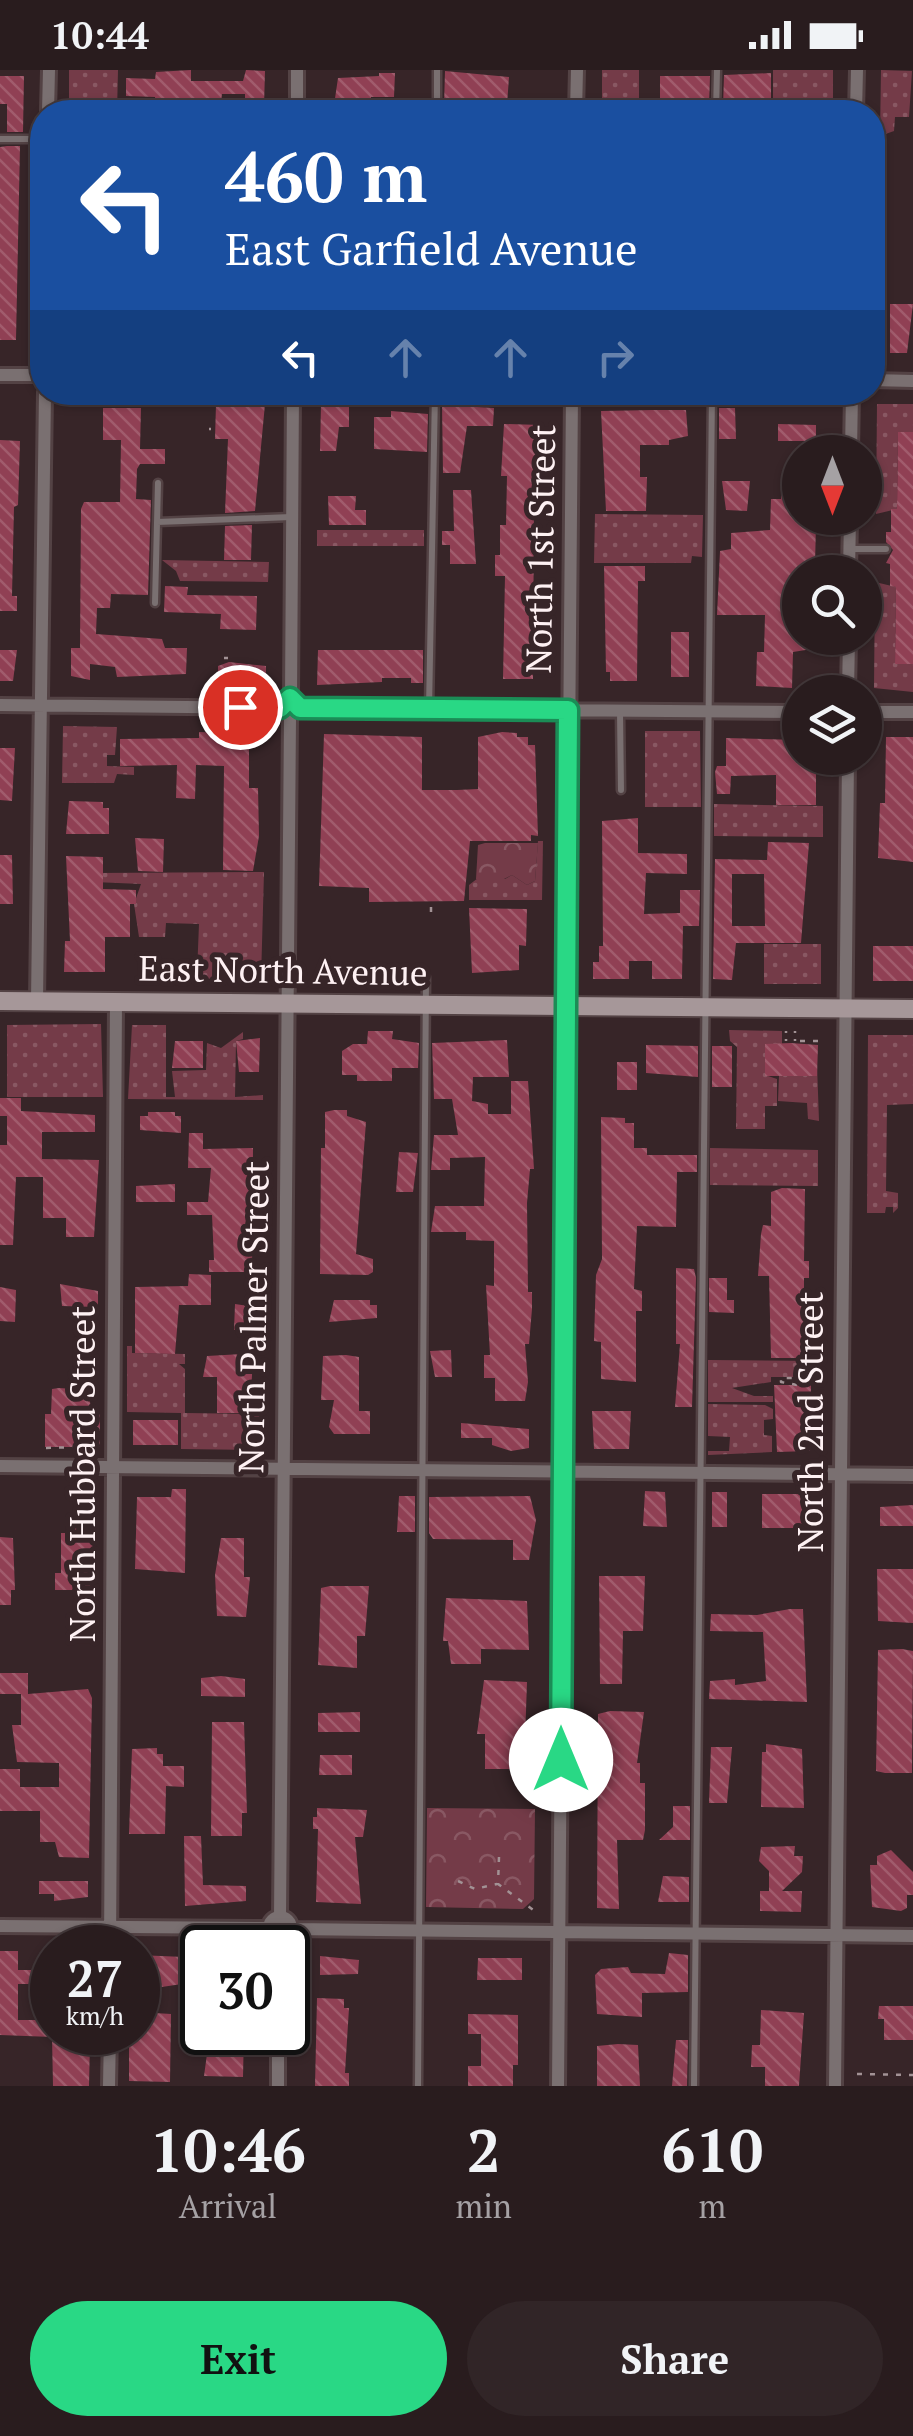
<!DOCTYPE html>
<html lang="en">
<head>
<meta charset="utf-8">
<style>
  :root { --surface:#291c1e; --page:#312527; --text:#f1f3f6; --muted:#a5a1a4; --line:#453a3c; --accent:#29d885 }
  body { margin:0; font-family:"PT Serif",serif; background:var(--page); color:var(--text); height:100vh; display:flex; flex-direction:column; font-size:38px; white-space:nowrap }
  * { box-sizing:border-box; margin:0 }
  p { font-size:32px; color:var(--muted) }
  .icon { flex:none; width:55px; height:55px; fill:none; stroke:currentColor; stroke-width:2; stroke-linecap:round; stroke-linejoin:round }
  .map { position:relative; height:2016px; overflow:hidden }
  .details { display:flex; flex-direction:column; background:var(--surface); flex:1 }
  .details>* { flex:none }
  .hud { position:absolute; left:30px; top:30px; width:855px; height:305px; border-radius:40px; box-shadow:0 2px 8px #0004,0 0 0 2px var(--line); background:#1a4fa0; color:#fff; overflow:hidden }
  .needle { width:65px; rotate:180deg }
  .fabs { position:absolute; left:782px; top:365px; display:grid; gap:20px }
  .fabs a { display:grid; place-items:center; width:100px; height:100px; border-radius:50%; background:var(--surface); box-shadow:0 2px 8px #0004,0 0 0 2px var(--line); font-size:50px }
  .speed { position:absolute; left:30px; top:1855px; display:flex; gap:20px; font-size:50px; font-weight:700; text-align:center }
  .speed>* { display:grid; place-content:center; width:130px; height:130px; border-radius:50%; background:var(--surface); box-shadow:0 2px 8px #0004,0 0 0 2px var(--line); line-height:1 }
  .speed small { font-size:25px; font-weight:400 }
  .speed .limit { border:5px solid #111; border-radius:15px; background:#fff; color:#111 }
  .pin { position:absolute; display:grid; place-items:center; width:85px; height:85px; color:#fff; margin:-42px; border:5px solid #fff; border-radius:50%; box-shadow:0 2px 10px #0007 }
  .me { position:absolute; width:110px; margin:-55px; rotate:0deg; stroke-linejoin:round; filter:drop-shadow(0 0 8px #0008) }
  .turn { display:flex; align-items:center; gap:35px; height:210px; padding:0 30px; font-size:45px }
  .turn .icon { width:130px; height:130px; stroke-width:2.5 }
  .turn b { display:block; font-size:70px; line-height:85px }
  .lanes { display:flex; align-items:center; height:95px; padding:0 30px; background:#0003; justify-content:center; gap:50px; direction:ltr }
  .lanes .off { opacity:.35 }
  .eta { display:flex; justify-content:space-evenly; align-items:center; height:170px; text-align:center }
  .eta b { font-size:60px; font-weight:600; line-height:70px }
  .action { display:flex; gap:20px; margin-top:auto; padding:20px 30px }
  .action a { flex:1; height:115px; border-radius:60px; background:var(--accent); color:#111; font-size:40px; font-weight:600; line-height:115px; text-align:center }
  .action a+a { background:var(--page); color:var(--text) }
  .status { display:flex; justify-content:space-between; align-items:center; height:70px; padding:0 50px; background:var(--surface); direction:ltr }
  .status svg { height:28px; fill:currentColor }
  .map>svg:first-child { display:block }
  .grass { fill:url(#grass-dots) }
  .park { fill:url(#park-crowns) }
  .building { fill:url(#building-back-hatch); fill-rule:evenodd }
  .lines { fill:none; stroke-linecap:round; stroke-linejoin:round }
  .service-casing { stroke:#534244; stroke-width:11 }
  .minor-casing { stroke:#534244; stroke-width:18 }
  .secondary-casing { stroke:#534244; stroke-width:22 }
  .path { stroke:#a29295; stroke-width:2.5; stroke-dasharray:5 8; stroke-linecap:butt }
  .service { stroke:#7a7071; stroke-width:6 }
  .minor { stroke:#7a7071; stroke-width:12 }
  .secondary { stroke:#a69799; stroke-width:18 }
  .route-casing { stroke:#1b8c56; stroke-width:25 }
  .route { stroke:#29d885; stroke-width:18 }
  .labels { text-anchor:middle; stroke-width:10; stroke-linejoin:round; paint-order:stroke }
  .street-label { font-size:35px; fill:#fef1f3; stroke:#372528 }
</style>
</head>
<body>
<div class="status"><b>10:44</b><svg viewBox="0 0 49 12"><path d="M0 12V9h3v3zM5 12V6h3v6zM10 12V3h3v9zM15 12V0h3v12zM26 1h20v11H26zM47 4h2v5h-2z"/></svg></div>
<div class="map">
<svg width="913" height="2016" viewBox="0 0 913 2016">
  <defs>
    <pattern id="grass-dots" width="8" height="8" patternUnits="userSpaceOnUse" patternTransform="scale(2.5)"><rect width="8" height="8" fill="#743b48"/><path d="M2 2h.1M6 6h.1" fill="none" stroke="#895863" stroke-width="1.8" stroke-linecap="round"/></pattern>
    <pattern id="park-crowns" width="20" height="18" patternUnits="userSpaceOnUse" patternTransform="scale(2.5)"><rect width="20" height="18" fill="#743b48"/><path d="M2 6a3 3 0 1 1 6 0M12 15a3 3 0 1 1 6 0" fill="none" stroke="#895863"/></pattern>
    <pattern id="building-back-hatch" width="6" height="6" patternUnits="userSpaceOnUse" patternTransform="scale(2.5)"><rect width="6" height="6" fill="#904054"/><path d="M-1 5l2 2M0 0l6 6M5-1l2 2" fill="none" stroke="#a15c6d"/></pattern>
  </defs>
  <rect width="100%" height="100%" fill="#372528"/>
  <path class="grass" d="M69,0H118L117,42H69Z
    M602,0H639V42H602Z
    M773,0H833V40H773Z
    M881,0L912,1L909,47H895L894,61L880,66Z
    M877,334H913V362L898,363L897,439L876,444Z
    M595,444L703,445L702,487L692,486L691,493H594Z
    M317,460H424V476H317Z
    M162,490L269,492L268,512L180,511L176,501Z
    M875,512L896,517L895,594H913V622L874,618Z
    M63,656L117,657L115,685H107V696L134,697V705L117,704L114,713H62Z
    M645,661H700L701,737H645Z
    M714,734L823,736V767L714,766Z
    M538,771H543L542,830H469V815L478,808L505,809L512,805L527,815L535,811Z
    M264,802L261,909H186V904H197L199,854L166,853L165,867H139L134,834L141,814L94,812V803Z
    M764,874H821V914H764Z
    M101,954L103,1027H7V955Z
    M132,955H166V1027H175L172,1001L206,1000L207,973L221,978L243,962V969L236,971L235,1027L263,1025V1030L128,1029Z
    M729,960L782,961V975H765V1005L777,1009V1036H765V1059H736L737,977L730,971Z
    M868,965H913V1034L887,1035L886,1121L898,1123V1138L893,1143V1137H886L885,1143H867Z
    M817,995L819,1051L808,1049L807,1033L778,1031L779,1006H817Z
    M710,1078L818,1080V1116L710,1115Z
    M127,1276H132V1283L185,1284V1294H179L185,1299V1343L260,1344V1380L181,1379V1343L127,1342Z
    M708,1290L817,1291V1307H771V1312L732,1318L754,1326H773V1332H708Z
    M708,1334L765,1335L773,1339V1349L764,1350V1365L772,1366V1382L708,1385V1381H729L730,1367L708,1366Z"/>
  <path class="park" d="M485,773H538L535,811L527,815L512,805L502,810L476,809L478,775Z
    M427,1738L535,1739L534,1829L523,1839L426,1837Z"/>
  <path class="building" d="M191,0V11H243L246,0L265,1L264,36L245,35V24H222L221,32L172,30V35H155V27L126,26V8L155,9L156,2Z
    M445,1L509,7L507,35L492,36V42H478V36L444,35Z
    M379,3H395L394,27H371V42H333L338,8L379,6Z
    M771,3V38L723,37L724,5Z
    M0,6H24L23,62H7V34H0Z
    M660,6H710L709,37L675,42V36L660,35Z
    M7,76H20L16,270H0V77Z
    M890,234H913L907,283H890Z
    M216,334H265L255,441L225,443L228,369H215Z
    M321,334L349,335V357H339L336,381H320Z
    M442,335L494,338L493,356H467L460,403H443Z
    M103,338H141L140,379H165V394H140L137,399L136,429L151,430L148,525L111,524L110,538H97L96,564L162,569L165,578H187L186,604L117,607L115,597L90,594V610L71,606V578H80L81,439L84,432H120L121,370H103Z
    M719,338H735L736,369H719Z
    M652,340H686L688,366L669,370V375H640V407H647L646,441H606L601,341Z
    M391,341L428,344L427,382L374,379V347H391Z
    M504,354L541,355L534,429L533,609H503L505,506H495V485H500V455H506L507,406H501Z
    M778,354L816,355V371H778Z
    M898,362H913V594H895L896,517L890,516V494L886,493L893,480L886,472V462H891V439H897Z
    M0,370L20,371L18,435L14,437L12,526H17V541H0Z
    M781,409H800V448H814L816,454L815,495H800V568H812V579L793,582L792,618L756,616L757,582H764L765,545H717L720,481L731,479V463L770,460L771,429H781Z
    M722,411H750L747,441L726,440Z
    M453,420H471L476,494H450V475H442V461H454Z
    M328,426H356L355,440H366V455H329Z
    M252,455L251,490H224L225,456Z
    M604,496H645V511H638L637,611H610V602H606Z
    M165,516L188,517L187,525L257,526L256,560L220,559L221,544L164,542Z
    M671,562H689V607H671Z
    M0,580H17L13,611H0Z
    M318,580H423V613H411V608H382V612L317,615Z
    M229,592L266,596V615L218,612V596Z
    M199,662L255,664V678H249V718H258L259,766L253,801L223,800L224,696L196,695L195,729L176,728L177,695L120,696V669L199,668Z
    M502,662L517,663V667H528V675H535L538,766L531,765V771H470L464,831L369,832V818L319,816L324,664L422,667V720H457L478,719V667Z
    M886,667H913V792L878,788L880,733H885Z
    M726,668L800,670V688H816V735H776V705L731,706L730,724H717L715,702L717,696H726Z
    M0,678H15L12,731L0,730Z
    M69,731L103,732V738H109V764H66Z
    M638,748V783L687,784V804L646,803L644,844L680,843V820H700L699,856H683L682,909H652V891H629V909H593V892H599V876H603L602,751Z
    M135,768L164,769L163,802L138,801Z
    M768,772L809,773L801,873H736L732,910L713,909L715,789L767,790ZM732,804H764L765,856H732Z
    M0,785H12L13,834H0Z
    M66,786L103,787V819L136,820V834H130V867H105V902H64L65,871H70Z
    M469,838L527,839L526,876L519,875V900L472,903Z
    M873,876H913V911H873Z
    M368,961H393L392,969L419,973L418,998H392V1011H357V1005H342V981L353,974H367Z
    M260,968L259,1002H239L236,971Z
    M507,970L509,1007H473L472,1031L488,1034V1044H511V1011H528L534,1099H530L527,1133L528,1222H532V1239L529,1274H525L528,1312L525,1331H495V1308H484V1285H490L486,1215L494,1216V1171L466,1170V1162H431L435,1136H484L485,1087L450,1088V1100H431L434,1065H458L452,1029H434L432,973Z
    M175,971H203V998H172Z
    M791,973L818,975L817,1006H765V974Z
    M646,975L698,976V1007L646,1003Z
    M712,976H732V1017H712Z
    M617,992H637V1020H617Z
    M0,1028H21V1041L95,1045V1062H42V1089L99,1090L94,1167H66V1148H43V1107H16L13,1175H0V1075H7V1046H0Z
    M334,1040H347V1046L366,1052L356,1184L373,1189V1202L368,1205L320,1204L321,1078H325V1042Z
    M148,1042H175V1046H181V1063L140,1060V1046H148Z
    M601,1047L625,1048V1053H634V1078H647V1085H697V1102H677L676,1157L637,1156L634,1219L642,1221V1241H636V1312L601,1309V1272L594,1271L596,1205L602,1189Z
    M189,1063H203V1079L253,1078L252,1202H209V1190H214L212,1145H187V1132H208L211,1098H188Z
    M399,1082L418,1083L413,1122H396Z
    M175,1114V1132H136V1116Z
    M782,1118L805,1119L804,1191H809V1208H804V1288H771L769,1206H758L761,1164L763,1155L771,1156V1122Z
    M676,1198L694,1199L696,1208L692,1337H675L680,1274H676Z
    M189,1204L211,1205V1235H179L175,1284L135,1283V1217L188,1216Z
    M709,1208H727V1230H734V1243L709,1242Z
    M60,1214L98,1221V1237L62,1236Z
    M0,1217L16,1220L15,1252L0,1251Z
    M334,1230H370V1235H377V1248L329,1252Z
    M235,1234L255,1237V1260H234Z
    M451,1280L452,1307H435L430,1281Z
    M242,1284L253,1286L250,1343H217V1307H203L207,1286Z
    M346,1285L359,1287V1341H370V1364H334L329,1357L334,1330H321L323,1286Z
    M774,1315H811L810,1381L777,1382Z
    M59,1318L88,1320L92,1344H100V1377H45V1344H51L52,1319Z
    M592,1341H631L629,1379H594Z
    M133,1350H178V1375H133Z
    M461,1353L529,1359V1378L511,1381L492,1375V1368H461Z
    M172,1419H186L185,1503L135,1499L137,1427H171Z
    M645,1421L665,1422L667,1457L643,1456Z
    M712,1422H727V1457H712Z
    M762,1424H808L807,1458H762Z
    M399,1426H415V1462H397Z
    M530,1426L536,1450L529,1490H513V1470L433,1469L429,1463V1427Z
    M913,1435V1456H880V1437Z
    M73,1452H87V1463L93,1466L91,1520H55V1503H61V1463H73Z
    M0,1467L13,1468L15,1520H11V1535H0Z
    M221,1468H244V1507H250L246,1547L217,1546L215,1505Z
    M877,1499H913V1553L878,1551Z
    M599,1506H645L643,1561H623L622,1614H600Z
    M330,1516H369L365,1566H357V1598L318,1595L321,1518Z
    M446,1528L527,1531L529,1580L481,1579V1594H451L448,1571H443Z
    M790,1539H803L807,1632L709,1629L710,1611L735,1609V1615L766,1611L763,1562L710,1561L711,1544L757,1545Z
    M902,1579L913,1581L912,1703H885L876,1701L878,1580Z
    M0,1603H28V1624L88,1619L92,1628L89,1788L59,1787L55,1772H40V1741H0V1699H20V1717H59V1693L17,1692L12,1655H21V1624H0Z
    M221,1606L245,1609V1627L201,1626V1608Z
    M484,1610L527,1612L524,1699H485V1664H477Z
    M610,1641L644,1642L637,1693H640V1713H645V1760L643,1770H617L619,1839L597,1838L598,1644Z
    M360,1642V1662H318V1643Z
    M212,1652H244L247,1743H242V1766H211Z
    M766,1674L802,1679L804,1738L761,1737L762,1682H766Z
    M711,1677H732L727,1733H709Z
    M157,1678V1684H163V1696H184V1717L166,1716L165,1764H129L132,1679Z
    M320,1685H352V1705H319Z
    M673,1736H690V1770H659L673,1757Z
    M317,1738L367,1740L363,1767H355L361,1834L316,1832L318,1759H313V1747H317Z
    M184,1766H201L203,1815L246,1816V1831L185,1836Z
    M795,1776L794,1786H803L802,1802L782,1821H802L801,1842L760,1841V1821H769V1801L759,1791L761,1777Z
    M891,1780L913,1802V1825H907V1838L901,1841L872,1837L870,1795H877V1786Z
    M663,1806L689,1807V1832H658Z
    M39,1811H88V1827L54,1831V1824H39Z
    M0,1881H18V1900H52V1914H18V1950H52V1966H85V1972H90L89,2016H53L52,1967L0,1965Z
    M669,1883L688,1885V1922L642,1923V1947L597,1944L595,1905L601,1899L628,1897L631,1903L665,1904Z
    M138,1885L184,1887V1892H202V1911L155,1918V1943L171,1944L170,2012L129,2011V1962H138L140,1943Z
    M320,1886L359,1890L358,1904L320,1905Z
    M478,1888H522V1910H477Z
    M317,1928L344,1929V1938H349L345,2003H349V2016H315Z
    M879,1936H913V1970H884V1949H878Z
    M761,1940L804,1943L799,2016H765V1997H751L752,1975H760Z
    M468,1944L518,1945V1995H513V2016H468V1996H481V1964H468Z
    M210,1962H244L243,2007L204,2006Z
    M676,1970H688L687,2016H672Z
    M618,1974L638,1975L640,2016H597V1976Z"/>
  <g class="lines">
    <g class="service-casing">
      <path id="service" d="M437,42V0
        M716,42L717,0
        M0,69H42
        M157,452L291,447
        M849,479H886
        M155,533L158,413
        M429,639L435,322
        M620,642L621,720
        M418,2016L426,907
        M694,2016L712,322"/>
    </g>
    <g class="minor-casing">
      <path id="minor" d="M48,42L49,0
        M297,42V0
        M576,42L577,0
        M856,42L857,0
        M0,305H42
        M872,310L913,311
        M851,382L852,322
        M849,502L850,448
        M848,622L849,568
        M291,628L293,322
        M0,635L280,638
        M300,638L800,642
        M865,642H913
        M37,931L45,322
        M0,1396L913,1405
        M280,1847L290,648
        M269 1858a11 11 0 1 1 22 0a11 11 0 1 1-22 0Z
        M0,1856L269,1858
        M291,1859L913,1866
        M110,1878L116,931
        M109,2016L110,1962
        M278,2016V1962
        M558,2016L572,322
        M835,2016L848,688"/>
    </g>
    <g class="secondary-casing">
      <path id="secondary" d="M0,931L913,939"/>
    </g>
    <path class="path" d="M209,359H211
      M224,588H228
      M431,837V845
      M786,961V963
      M795,961V963
      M786,969V971
      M795,969V971
      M800,971H819
      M797,1315L781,1312V1308H807
      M46,1378L75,1377
      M499,1787L498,1814L536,1842
      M458,1811L475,1819L497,1814
      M857,2004L913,2005"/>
    <use href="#service" class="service"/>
    <use href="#minor" class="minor"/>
    <use href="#secondary" class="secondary"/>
  </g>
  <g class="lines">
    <g class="route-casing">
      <path id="route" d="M240,637L280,638L290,628L300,638L568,640L561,1690"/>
    </g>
    <use href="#route" class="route"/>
  </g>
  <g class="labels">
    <g class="street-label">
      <text transform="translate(541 479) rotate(-89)" y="12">North 1st Street</text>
      <text transform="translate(283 901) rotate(1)" y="12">East North Avenue</text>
      <text transform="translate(254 1247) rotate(-89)" y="12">North Palmer Street</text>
      <text transform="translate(811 1352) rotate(-90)" y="12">North 2nd Street</text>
      <text transform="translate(83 1404) rotate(-90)" y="12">North Hubbard Street</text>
    </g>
  </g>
</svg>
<div class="fabs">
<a><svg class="needle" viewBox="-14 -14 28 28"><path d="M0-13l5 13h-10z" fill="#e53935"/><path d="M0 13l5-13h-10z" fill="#a5a1a4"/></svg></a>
<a><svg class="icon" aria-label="search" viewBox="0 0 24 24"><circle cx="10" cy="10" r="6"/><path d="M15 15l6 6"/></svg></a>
<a><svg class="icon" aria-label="layers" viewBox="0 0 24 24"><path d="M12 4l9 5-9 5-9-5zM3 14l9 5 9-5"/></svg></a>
</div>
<div class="speed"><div>27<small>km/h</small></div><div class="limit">30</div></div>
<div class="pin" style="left:240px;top:637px;background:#d93025"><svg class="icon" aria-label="arrive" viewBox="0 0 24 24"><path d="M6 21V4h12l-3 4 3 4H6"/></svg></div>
<svg class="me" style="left:561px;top:1690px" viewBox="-20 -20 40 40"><circle r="19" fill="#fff"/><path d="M0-13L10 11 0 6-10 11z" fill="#29d885"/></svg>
<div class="hud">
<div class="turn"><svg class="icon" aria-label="left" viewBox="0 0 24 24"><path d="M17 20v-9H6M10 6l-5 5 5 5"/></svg><div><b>460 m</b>East Garfield Avenue</div></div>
<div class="lanes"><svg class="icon" aria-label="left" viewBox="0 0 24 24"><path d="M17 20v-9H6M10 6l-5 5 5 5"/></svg><svg class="icon off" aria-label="ahead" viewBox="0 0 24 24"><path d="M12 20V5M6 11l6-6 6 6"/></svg><svg class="icon off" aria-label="ahead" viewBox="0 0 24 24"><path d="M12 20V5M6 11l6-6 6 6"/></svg><svg class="icon off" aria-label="right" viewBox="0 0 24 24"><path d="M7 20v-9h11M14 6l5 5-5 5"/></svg></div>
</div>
</div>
<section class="details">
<div class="eta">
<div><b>10:46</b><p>Arrival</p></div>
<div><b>2</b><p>min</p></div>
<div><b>610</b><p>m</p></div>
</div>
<div class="action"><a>Exit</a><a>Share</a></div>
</section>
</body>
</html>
